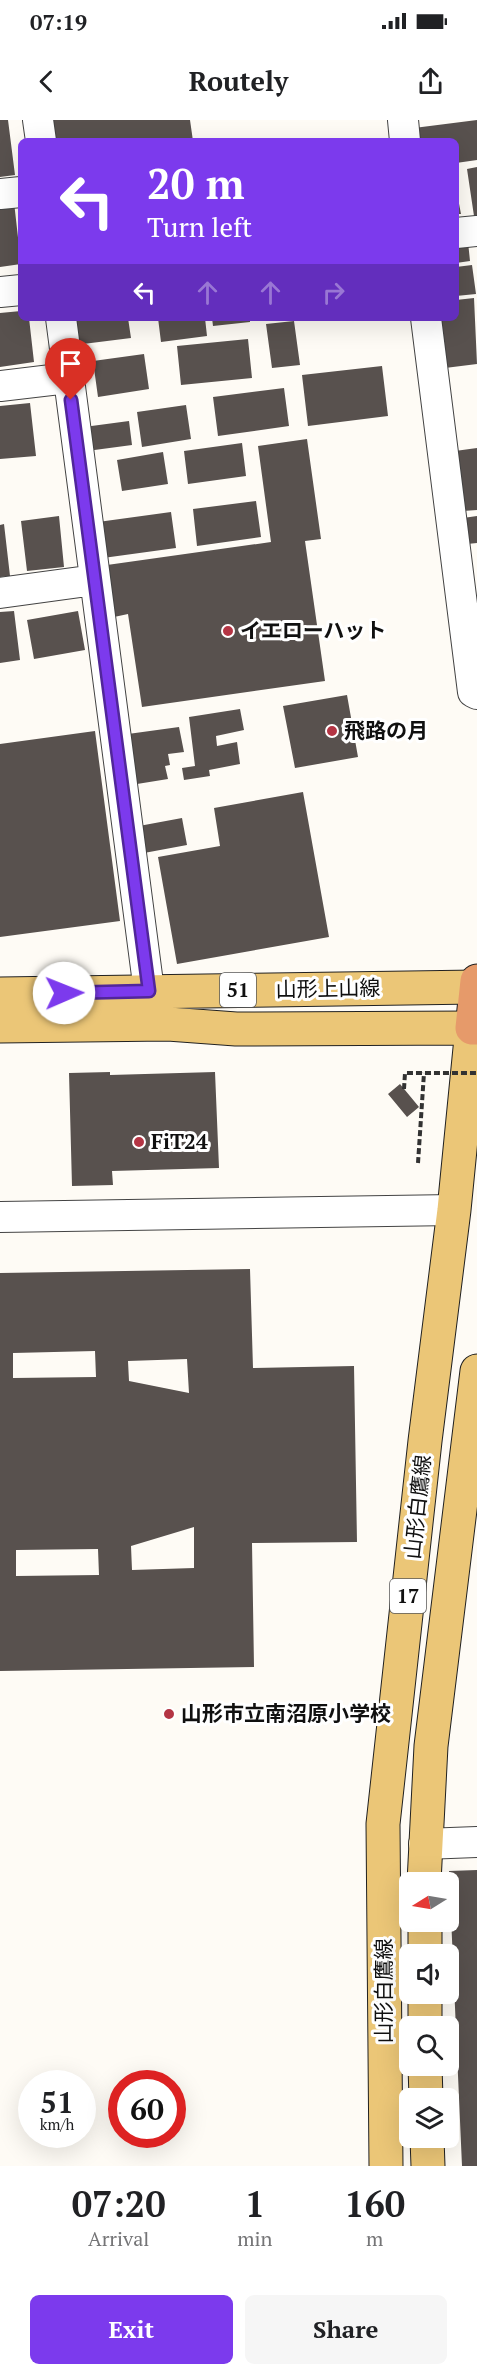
<!DOCTYPE html>
<html lang="en">
<head>
<meta charset="utf-8">
<style>
  :root { --surface:#fff; --page:#f6f6f6; --text:#202124; --muted:#757577; --accent:#7c3aed }
  body { margin:0; font-family:"PT Serif","Noto Sans JP",serif; background:var(--page); color:var(--text); height:100vh; display:flex; flex-direction:column; font-size:22px; white-space:nowrap }
  * { box-sizing:border-box; margin:0 }
  p { font-size:20px; color:var(--muted) }
  .icon { flex:none; width:33px; height:33px; fill:none; stroke:currentColor; stroke-width:2; stroke-linecap:round; stroke-linejoin:round }
  .map { position:relative; height:2046px; overflow:hidden }
  .drawer { display:flex; flex-direction:column; background:var(--surface); flex:1 }
  .drawer>* { flex:none }
  .top-card { position:absolute; left:18px; top:18px; width:441px; height:183px; border-radius:9px; box-shadow:0 6px 24px #0002; background:#7c3aed; color:#fff; overflow:hidden }
  .needle { width:39px; rotate:259deg }
  .buttons { position:absolute; left:399px; top:1752px; display:grid; gap:12px }
  .buttons a { display:grid; place-items:center; width:60px; height:60px; border-radius:9px; background:var(--surface); box-shadow:0 6px 24px #0002; font-size:30px }
  .speed { position:absolute; left:18px; top:1950px; display:flex; gap:12px; font-size:30px; font-weight:700; text-align:center }
  .speed>* { display:grid; place-content:center; width:78px; height:78px; border-radius:50%; background:var(--surface); box-shadow:0 6px 24px #0002; line-height:1 }
  .speed small { font-size:15px; font-weight:400 }
  .speed .limit { border:9px solid #d22; background:#fff; color:#111 }
  .pin { position:absolute; display:grid; place-items:center; width:51px; height:51px; color:#fff; margin:-62px -26px; border-radius:50% 50% 50% 0; rotate:-45deg; box-shadow:0 0 6px #0007 }
  .pin .icon { rotate:45deg }
  .me { position:absolute; width:66px; margin:-33px; rotate:89deg; stroke-linejoin:round; filter:drop-shadow(0 0 4px #0008) }
  .turn { display:flex; align-items:center; gap:21px; height:126px; padding:0 30px; font-size:27px }
  .turn .icon { width:78px; height:78px; stroke-width:2.5 }
  .turn b { display:block; font-size:42px; line-height:51px }
  .lanes { display:flex; align-items:center; height:57px; padding:0 30px; background:#0003; justify-content:center; gap:30px; direction:ltr }
  .lanes .off { opacity:.35 }
  .eta { display:flex; justify-content:space-evenly; align-items:center; height:102px; text-align:center }
  .eta b { font-size:36px; font-weight:700; line-height:42px }
  .action { display:flex; gap:12px; margin-top:auto; padding:12px 30px }
  .action a { flex:1; height:69px; border-radius:9px; background:var(--accent); color:#fff; font-size:24px; font-weight:700; line-height:69px; text-align:center }
  .action a+a { background:var(--page); color:var(--text) }
  .status { display:flex; justify-content:space-between; align-items:center; height:42px; padding:0 30px; background:var(--surface); direction:ltr }
  .status svg { height:16px; fill:currentColor }
  header { display:flex; justify-content:space-between; align-items:center; height:78px; padding:0 30px; background:var(--surface); font-size:27px; font-weight:700 }
  .map>svg:first-child { display:block }
  .building { fill:#58514e; fill-rule:evenodd }
  .lines { fill:none; stroke-linecap:round; stroke-linejoin:round }
  .minor-casing { stroke:#434343; stroke-width:32 }
  .major-casing { stroke:#212121; stroke-width:35 }
  .highway-casing { stroke:#212121; stroke-width:35 }
  .path { stroke:#323232; stroke-width:4; stroke-dasharray:6 3; stroke-linecap:butt }
  .minor { stroke:#fff; stroke-width:30 }
  .major { stroke:#ebc677; stroke-width:33 }
  .highway { stroke:#e69a6a; stroke-width:33 }
  .path-bridge { stroke:#323232; stroke-width:4; stroke-dasharray:6 3; stroke-linecap:butt }
  .route-casing { stroke:#51269a; stroke-width:15 }
  .route { stroke:#7c3aed; stroke-width:10 }
  .poi-dot { fill:#b43544; stroke:#fff; stroke-width:2 }
  .labels { text-anchor:middle; stroke-width:6; stroke-linejoin:round; paint-order:stroke }
  .shield { fill:#fff; stroke:#585858; stroke-width:1.5 }
  .shield-label { font-size:20px; font-weight:bold; fill:#101010 }
  .poi-label { font-size:21px; font-weight:bold; fill:#101010; stroke:#fff; text-anchor:start }
  .street-label { font-size:21px; fill:#101010; stroke:#fff }
</style>
</head>
<body>
<div class="status"><b>07:19</b><svg viewBox="0 0 49 12"><path d="M0 12V9h3v3zM5 12V6h3v6zM10 12V3h3v9zM15 12V0h3v12zM26 1h20v11H26zM47 4h2v5h-2z"/></svg></div>
<header><svg class="icon" aria-label="back" viewBox="0 0 24 24"><path d="M15 5l-7 7 7 7"/></svg>Routely<svg class="icon" aria-label="share" viewBox="0 0 24 24"><path d="M12 15V3M7 8l5-5 5 5M5 13v7h14v-7"/></svg></header>
<div class="map">
<svg width="477" height="2046" viewBox="0 0 477 2046">
  <rect width="100%" height="100%" fill="#fefbf5"/>
  <path class="building" d="M0,0H8L15,55L0,57Z
    M48,0H190L193,21H51Z
    M477,0V40L456,43V21H416L414,8Z
    M477,47V95L474,96L467,49Z
    M456,68L461,94H456Z
    M14,82L21,144L0,147V84Z
    M468,122L470,141L456,143V123Z
    M472,145L476,174L456,176V147Z
    M474,178L477,244L445,248L438,198H456V180Z
    M21,191V198H29L34,242L0,247V193Z
    M71,198H128L131,218L75,225Z
    M158,198H205L207,216L161,222Z
    M212,198H250V202L213,206Z
    M294,201L300,245L272,248L266,204Z
    M248,219L252,258L181,265L177,226Z
    M144,234L149,269L98,277L93,241Z
    M382,246L388,296L308,306L302,255Z
    M284,268L289,306L218,316L213,277Z
    M30,283L36,336L0,339V286Z
    M186,285L191,319L142,327L137,292Z
    M129,301L132,325L87,331L84,307Z
    M307,319L321,419L305,421L325,561L142,587L128,494L114,497L107,445L271,422L258,326Z
    M242,323L246,356L188,364L184,331Z
    M477,328V390L463,391L455,331Z
    M163,332L168,364L122,371L117,340Z
    M256,381L261,417L197,426L193,389Z
    M171,392L176,428L103,438L98,402Z
    M59,396L64,447L27,451L21,401Z
    M477,396V423L467,424L463,398Z
    M4,404L10,456L0,457V405Z
    M14,491L20,540L0,543V492Z
    M78,491L85,530L34,539L27,500Z
    M347,575L358,637L295,648L283,586Z
    M240,589L244,610L216,616L217,626L237,622L240,644L209,650L210,656L184,660L182,648L195,646L189,597Z
    M179,607L184,632L168,634L170,645L165,646L168,659L137,664L128,614Z
    M95,611L120,801L0,817V624Z
    M303,672L329,817L177,844L158,737L220,726L214,688Z
    M182,698L187,725L144,733L139,706Z
    M110,952V955L215,952L219,1048L112,1051L113,1065L72,1066L69,953Z
    M400,964L419,987L407,997L388,974Z
    M250,1149L253,1248L354,1246L357,1422L252,1423L254,1547L0,1551V1153ZM95,1231L96,1257L13,1258V1233ZM187,1239L189,1273L129,1261L128,1241ZM194,1407V1448L132,1450L131,1426ZM98,1429L99,1455L16,1456V1430Z
    M477,1750V2046H462L449,1751Z"/>
  <g class="lines">
    <g class="minor-casing">
      <path id="minor" d="M38,0L41,21
        M403,0L405,21
        M0,74L21,72
        M456,113L477,111
        M0,172L21,170
        M61,198L149,871
        M426,198L473,572L477,574
        M0,266L68,258
        M0,473L95,460
        M0,1097L454,1090
        M424,1724L477,1722"/>
    </g>
    <g class="major-casing">
      <path id="major" d="M0,874L476,867
        M0,906L168,904L236,909L472,908L454,1090L425,1321L383,1704L386,2046
        M424,1762L431,1626L477,1251
        M425,1802V1834
        M425,1874V1906
        M425,1946L426,1978
        M427,2018L428,2046"/>
    </g>
    <g class="highway-casing">
      <path id="highway" d="M477,861L472,908H477"/>
    </g>
    <path class="path" d="M418,1043L424,953"/>
    <use href="#minor" class="minor"/>
    <use href="#major" class="major"/>
    <use href="#highway" class="highway"/>
    <path class="path-bridge" d="M404,969L405,953H477"/>
  </g>
  <g class="lines">
    <g class="route-casing">
      <path id="route" d="M64,873L149,871L71,280"/>
    </g>
    <use href="#route" class="route"/>
  </g>
  <g class="poi-dot">
    <circle cx="228" cy="511" r="6"/>
    <circle cx="332" cy="611" r="6"/>
    <circle cx="139" cy="1022" r="6"/>
    <circle cx="169" cy="1594" r="6"/>
  </g>
  <g class="labels">
    <g class="shield">
      <rect x="220" y="853" width="36" height="34" rx="4.5"/>
      <rect x="390" y="1459" width="36" height="34" rx="4.5"/>
    </g>
    <g class="shield-label">
      <text x="238" y="877">51</text>
      <text x="408" y="1483">17</text>
    </g>
    <g class="poi-label">
      <text x="240" y="518">イエローハット</text>
      <text x="344" y="618">飛路の月</text>
      <text x="151" y="1029">FiT24</text>
      <text x="181" y="1601">山形市立南沼原小学校</text>
    </g>
    <g class="street-label">
      <text transform="translate(328 869) rotate(-1)" y="7">山形上山線</text>
      <text transform="translate(418 1387) rotate(-84)" y="7">山形白鷹線</text>
      <text transform="translate(384 1871) rotate(-90)" y="7">山形白鷹線</text>
    </g>
  </g>
</svg>
<div class="buttons">
<a><svg class="needle" viewBox="-14 -14 28 28"><path d="M0-13l5 13h-10z" fill="#e53935"/><path d="M0 13l5-13h-10z" fill="#757577"/></svg></a>
<a><svg class="icon" aria-label="sound" viewBox="0 0 24 24"><path d="M4 9h4l5-4v14l-5-4H4zM17 9q2 3 0 6"/></svg></a>
<a><svg class="icon" aria-label="search" viewBox="0 0 24 24"><circle cx="10" cy="10" r="6"/><path d="M15 15l6 6"/></svg></a>
<a><svg class="icon" aria-label="layers" viewBox="0 0 24 24"><path d="M12 4l9 5-9 5-9-5zM3 14l9 5 9-5"/></svg></a>
</div>
<div class="speed"><div>51<small>km/h</small></div><div class="limit">60</div></div>
<div class="pin" style="left:71px;top:280px;background:#d93025"><svg class="icon" aria-label="arrive" viewBox="0 0 24 24"><path d="M6 21V4h12l-3 4 3 4H6"/></svg></div>
<svg class="me" style="left:64px;top:873px" viewBox="-20 -20 40 40"><circle r="19" fill="#fff"/><path d="M0-13L10 11 0 6-10 11z" fill="#7c3aed"/></svg>
<div class="top-card">
<div class="turn"><svg class="icon" aria-label="left" viewBox="0 0 24 24"><path d="M17 20v-9H6M10 6l-5 5 5 5"/></svg><div><b>20 m</b>Turn left</div></div>
<div class="lanes"><svg class="icon" aria-label="left" viewBox="0 0 24 24"><path d="M17 20v-9H6M10 6l-5 5 5 5"/></svg><svg class="icon off" aria-label="ahead" viewBox="0 0 24 24"><path d="M12 20V5M6 11l6-6 6 6"/></svg><svg class="icon off" aria-label="ahead" viewBox="0 0 24 24"><path d="M12 20V5M6 11l6-6 6 6"/></svg><svg class="icon off" aria-label="right" viewBox="0 0 24 24"><path d="M7 20v-9h11M14 6l5 5-5 5"/></svg></div>
</div>
</div>
<section class="drawer">
<div class="eta">
<div><b>07:20</b><p>Arrival</p></div>
<div><b>1</b><p>min</p></div>
<div><b>160</b><p>m</p></div>
</div>
<div class="action"><a>Exit</a><a>Share</a></div>
</section>
</body>
</html>
